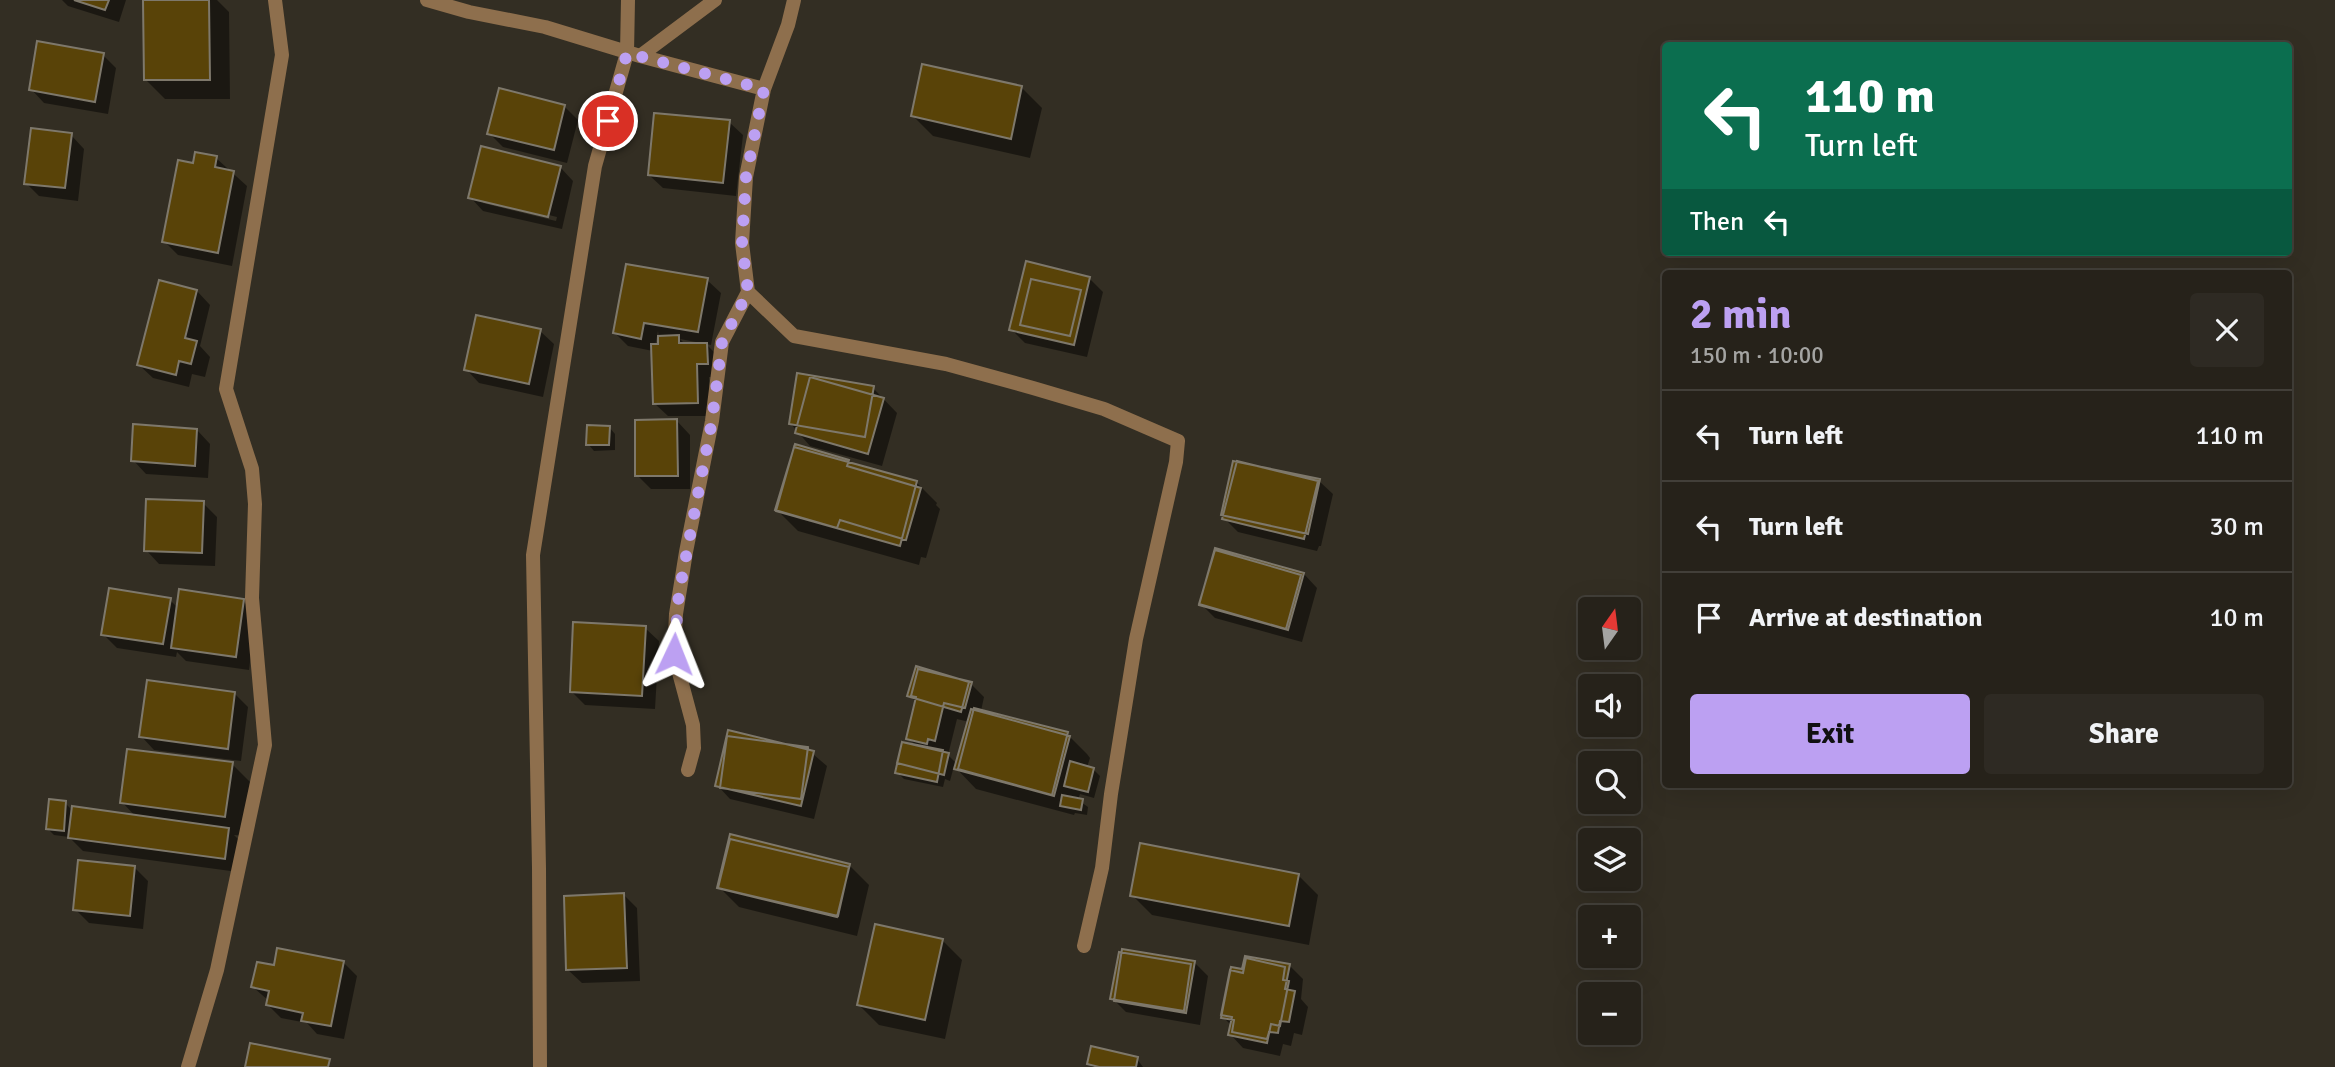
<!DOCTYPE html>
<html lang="en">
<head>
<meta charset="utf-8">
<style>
  :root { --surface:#26221a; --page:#2e2a23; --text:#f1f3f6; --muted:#a4a4a2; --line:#423f39; --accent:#bca0f2 }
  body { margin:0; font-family:Signika,sans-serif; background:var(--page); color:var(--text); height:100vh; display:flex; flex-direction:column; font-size:26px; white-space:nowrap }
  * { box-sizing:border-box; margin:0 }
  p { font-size:23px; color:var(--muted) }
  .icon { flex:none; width:38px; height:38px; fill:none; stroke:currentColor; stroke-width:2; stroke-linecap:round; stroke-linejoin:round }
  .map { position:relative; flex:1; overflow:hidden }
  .sheet { position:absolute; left:1662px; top:270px; width:630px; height:518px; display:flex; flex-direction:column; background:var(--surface); border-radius:7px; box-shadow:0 7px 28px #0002,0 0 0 2px var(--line) }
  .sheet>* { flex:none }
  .banner { position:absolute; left:1662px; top:42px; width:630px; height:214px; border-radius:7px; box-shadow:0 7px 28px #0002,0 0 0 2px var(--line); background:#0b6e4f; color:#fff; overflow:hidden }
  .needle { width:46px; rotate:14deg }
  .tools { position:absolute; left:1578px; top:597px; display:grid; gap:14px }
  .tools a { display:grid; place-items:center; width:63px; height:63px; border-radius:7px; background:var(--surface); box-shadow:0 7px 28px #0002,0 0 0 2px var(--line); font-size:35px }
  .pin { position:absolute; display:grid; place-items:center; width:60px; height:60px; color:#fff; margin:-30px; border:4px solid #fff; border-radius:50%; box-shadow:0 2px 7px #0007 }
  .me { position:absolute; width:77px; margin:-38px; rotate:2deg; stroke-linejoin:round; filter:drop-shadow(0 0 5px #0008) }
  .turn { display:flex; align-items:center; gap:24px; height:147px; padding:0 28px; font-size:32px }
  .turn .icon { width:91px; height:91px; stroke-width:2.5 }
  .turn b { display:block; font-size:49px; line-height:60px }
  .then { display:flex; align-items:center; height:66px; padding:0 28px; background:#0003; gap:14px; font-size:26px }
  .round { display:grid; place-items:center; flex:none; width:74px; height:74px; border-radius:7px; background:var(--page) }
  .headline { display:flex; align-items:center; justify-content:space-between; height:119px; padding:0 28px }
  h1 { font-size:42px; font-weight:700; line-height:52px; color:var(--accent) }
  .cta { display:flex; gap:14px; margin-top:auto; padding:14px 28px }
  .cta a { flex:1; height:80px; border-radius:7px; background:var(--accent); color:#111; font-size:28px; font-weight:700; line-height:80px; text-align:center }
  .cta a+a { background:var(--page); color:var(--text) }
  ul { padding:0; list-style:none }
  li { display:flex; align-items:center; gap:21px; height:91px; padding:0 28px; border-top:2px solid var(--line) }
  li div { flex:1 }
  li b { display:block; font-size:26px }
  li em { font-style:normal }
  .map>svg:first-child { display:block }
  .shadow { fill:#0007; fill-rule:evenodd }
  .building { fill:#594308; stroke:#7e786b; stroke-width:2 }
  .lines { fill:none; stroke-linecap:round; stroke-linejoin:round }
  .street { stroke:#8e6f4d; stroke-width:14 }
  .route { stroke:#bca0f2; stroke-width:12; stroke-dasharray:0 21.6 }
</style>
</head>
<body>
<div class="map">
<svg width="2335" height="1067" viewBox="0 0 2335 1067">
  <rect width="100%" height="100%" fill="#332e23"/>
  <path class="shadow" d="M62,0H126L119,22L68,6Z
    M145,0H217L229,12L230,99H165L145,79Z
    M103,55L116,68L108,114L44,103L31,89Z
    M1022,88L1042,108L1030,158L933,136L913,116Z
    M564,106L578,120L567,163L503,147L489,133Z
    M729,122L743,135L736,196L663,188L649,175Z
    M71,135L84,149L78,201L39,196L26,183Z
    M216,158L247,186L232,266L178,255L164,241L194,165Z
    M560,167L573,181L562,229L483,211L470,197ZM483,199L557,217L556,221L483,203Z
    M1089,278L1103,292L1087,357L1025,343L1011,329Z
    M707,280L721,293L711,345L706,344L720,358L721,377H709L710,416H668L654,403L653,351L628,346L615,333ZM658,331L660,346H655ZM680,339L701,343L700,345H686Z
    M197,291L210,305L200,346L210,357L205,377L192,374L189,387L153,378L139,365Z
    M540,331L554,344L543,397L479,383L466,369Z
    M873,388L897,413L882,466L810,446L790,423Z
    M677,421L690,435V489H651L637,475Z
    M609,427L615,434V450L594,451L588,444Z
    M197,430L210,444L208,478L146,474L133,460Z
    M848,462L851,465L917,483L937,503L936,505L940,509L926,558L921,557L919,565L798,531L778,511Z
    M1319,481L1333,494L1321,546H1319L1317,551L1238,532L1224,518Z
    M203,503L217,517L215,566L159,564L146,550Z
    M1304,574L1317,588L1302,642L1215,618L1201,604Z
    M170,600L178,608L243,601L256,614L249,670L186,661L177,652L176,657L117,648L103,634Z
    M645,628L659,641L655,709L585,705L572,692Z
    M971,684L984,697L981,711L1067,734L1087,754L1090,758L1087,767L1093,769L1100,776L1094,798L1080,794L1078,800L1088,807L1087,815L1075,813L1074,815L976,789L954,766L950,781L945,779L943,787L904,779L897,772L917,746L908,738L917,703L909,695ZM957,719L969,722L957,764L948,755Z
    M235,694L248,707L241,761L154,750L141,736Z
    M730,732L807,749L827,766L814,819L730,799L717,785Z
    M232,764L252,784L245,836L234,835L242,843L238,872L83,851L69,837L54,835L47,828L65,803L73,811L136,817L122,802Z
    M849,865L869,885L857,936L739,907L719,887Z
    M134,867L148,881L143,929L89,923L75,909Z
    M1298,875L1318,895L1309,945L1152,915L1132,895Z
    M623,894L637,908L640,981L582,983L568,970Z
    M942,940L962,960L945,1039L879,1025L859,1005Z
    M343,962L357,976L344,1039L317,1034L307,1023L281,1018L268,1005L269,1001L253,987L275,967Z
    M1194,962L1208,976L1200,1025L1126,1012L1112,998Z
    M1289,965L1303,979L1301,999L1308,1007L1302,1035L1294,1033L1291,1046L1283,1044L1280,1056L1243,1048L1230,1034L1232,1026L1223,1017L1243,971Z
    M1137,1059L1143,1067H1092L1089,1064Z"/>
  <path class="building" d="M74,0H109L105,10Z
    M143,0H209L210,80H144Z
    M37,41L104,53L95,102L29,90Z
    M922,64L1022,86L1011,139L911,116Z
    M499,88L565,105L554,150L487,134Z
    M654,113L730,120L723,183L648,175Z
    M31,128L72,133L65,188L24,184Z
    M481,146L561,166L548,217L468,198Z
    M195,152L217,156L215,167L234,171L218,253L162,242L178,160L193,163Z
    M1026,261L1090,277L1074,345L1009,330Z
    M626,264L708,278L698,332L644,323L641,339L613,333Z
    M1031,279L1081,290L1070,336L1020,325Z
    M159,280L197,290L185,338L197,341L191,364L179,361L176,375L137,365Z
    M476,315L541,329L529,384L464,370Z
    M679,335V343H707L708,364H697L698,403L653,404L651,344H658V336Z
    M797,373L874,386L865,437L789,424Z
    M810,377L884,398L868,454L795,433Z
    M677,419L678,476H635V420Z
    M133,424L197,429L195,466L131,461Z
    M587,425L610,426L609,445H586Z
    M795,444L849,460L847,466L921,488L906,540L840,520L837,528L775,510Z
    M794,447L917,481L900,546L776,511Z
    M1233,461L1320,479L1308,534L1221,515Z
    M1237,461L1318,481L1304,539L1222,519Z
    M146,499L204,501L202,553L144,551Z
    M1215,548L1304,573L1288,630L1199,605Z
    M1215,550L1301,575L1286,629L1199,604Z
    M109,588L171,598L163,644L101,635Z
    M179,589L244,599L236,657L171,648Z
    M573,622L646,626L642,696L570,692Z
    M916,666L969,682L961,712L907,696Z
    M918,669L972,682L965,708L944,703L935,741L928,739L927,744L906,739L916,697L911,696Z
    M147,680L235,692L228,749L139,737Z
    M974,708L1068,732L1052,795L958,769Z
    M971,709L1070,736L1054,796L954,769Z
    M728,730L814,751L801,806L715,786Z
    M727,736L808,747L801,799L720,788Z
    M902,742L949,753L944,775L897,763Z
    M902,742L943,750L937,782L895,773Z
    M127,749L233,762L225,817L120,803Z
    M1070,761L1094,768L1088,792L1064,786Z
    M1062,795L1083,799L1081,810L1060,806Z
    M49,799L66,801L64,831L46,829Z
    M72,806L229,828L225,859L68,838Z
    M730,834L850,864L837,917L717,888Z
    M730,839L849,867L838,916L718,888Z
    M1140,843L1299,874L1289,926L1130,896Z
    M78,860L135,866L130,916L73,910Z
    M624,893L627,968L566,970L564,896Z
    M875,924L943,939L925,1020L857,1005Z
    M277,948L344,961L331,1026L301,1021L303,1013L266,1005L269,991L251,987L257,962L274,965Z
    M1122,949L1195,961L1186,1013L1114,1001Z
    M1119,952L1191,964L1184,1011L1110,999Z
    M1245,956L1290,964L1285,989L1295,991L1289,1022L1280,1021L1278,1033L1269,1032L1267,1039L1232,1032L1234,1020L1221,1018L1231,967L1242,969Z
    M1246,958L1285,967L1283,980L1289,981L1280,1026L1271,1024L1267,1043L1228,1035L1232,1017L1221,1015L1230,970L1243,973Z
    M250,1043L330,1059L328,1067H245Z
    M1091,1046L1138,1057L1136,1067H1099L1087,1064Z"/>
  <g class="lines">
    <path class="street" d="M427,0L469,12L545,27L640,56
      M715,0L640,56L764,89
      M794,0L788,25L764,89L746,177L742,243L748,292L794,336L946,364L1033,388L1104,409L1178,441L1176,462L1136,639L1111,794L1102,868L1084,946
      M688,770L694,748L693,725L674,654L676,614L686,552L712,421L722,342L748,292
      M188,1067L217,970L265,745L252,598L255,504L252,469L226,389L282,55L275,0
      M540,1067L539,868L533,555L595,166L627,53L628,0"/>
  </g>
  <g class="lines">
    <path class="route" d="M608,121L627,53L764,89L746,177L742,243L748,292L722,342L712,421L679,593L674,654"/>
  </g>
</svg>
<div class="tools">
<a><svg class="needle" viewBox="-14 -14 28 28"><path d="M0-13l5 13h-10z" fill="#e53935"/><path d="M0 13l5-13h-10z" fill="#a4a4a2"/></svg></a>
<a><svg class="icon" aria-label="sound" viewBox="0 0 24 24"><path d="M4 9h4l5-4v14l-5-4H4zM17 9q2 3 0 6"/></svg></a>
<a><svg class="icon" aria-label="search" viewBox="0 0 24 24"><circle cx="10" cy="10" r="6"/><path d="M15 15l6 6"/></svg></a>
<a><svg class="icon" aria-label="layers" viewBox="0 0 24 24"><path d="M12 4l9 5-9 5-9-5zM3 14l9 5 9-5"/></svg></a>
<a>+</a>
<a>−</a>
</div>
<div class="pin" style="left:608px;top:121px;background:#d93025"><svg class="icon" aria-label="arrive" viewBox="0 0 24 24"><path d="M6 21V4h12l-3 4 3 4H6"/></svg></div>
<svg class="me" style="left:674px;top:654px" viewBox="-20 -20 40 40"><path d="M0-17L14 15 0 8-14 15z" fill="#bca0f2" stroke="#fff" stroke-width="4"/></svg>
<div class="banner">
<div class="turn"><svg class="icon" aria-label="left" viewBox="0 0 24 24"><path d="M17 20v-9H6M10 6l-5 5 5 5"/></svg><div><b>110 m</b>Turn left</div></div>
<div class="then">Then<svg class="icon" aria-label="left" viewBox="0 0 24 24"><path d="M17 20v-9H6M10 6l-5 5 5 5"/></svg></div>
</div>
<section class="sheet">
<div class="headline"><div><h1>2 min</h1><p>150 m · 10:00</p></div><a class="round"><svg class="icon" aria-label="close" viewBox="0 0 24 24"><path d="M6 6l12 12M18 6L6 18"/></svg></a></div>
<ul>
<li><svg class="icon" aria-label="left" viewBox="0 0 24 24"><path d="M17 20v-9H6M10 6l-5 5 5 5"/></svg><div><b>Turn left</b></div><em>110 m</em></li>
<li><svg class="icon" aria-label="left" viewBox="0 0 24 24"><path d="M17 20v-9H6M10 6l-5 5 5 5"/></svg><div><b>Turn left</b></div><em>30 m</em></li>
<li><svg class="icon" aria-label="arrive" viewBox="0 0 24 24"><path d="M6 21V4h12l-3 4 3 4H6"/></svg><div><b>Arrive at destination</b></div><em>10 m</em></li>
</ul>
<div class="cta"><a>Exit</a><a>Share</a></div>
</section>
</div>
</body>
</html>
